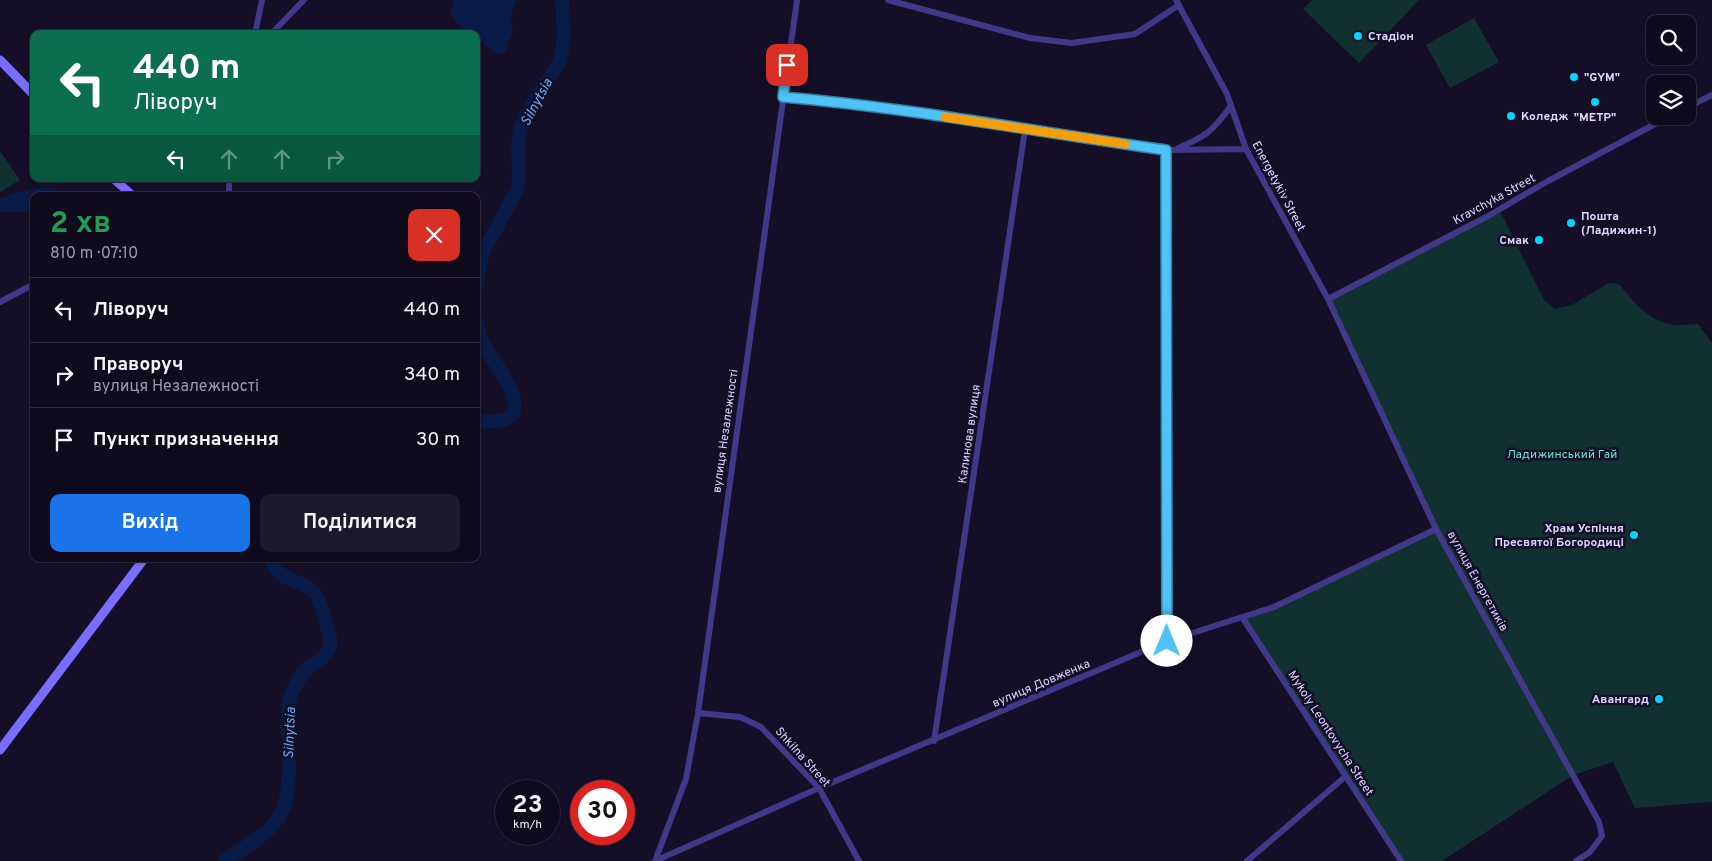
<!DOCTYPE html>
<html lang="uk">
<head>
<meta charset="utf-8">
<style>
  :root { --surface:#0f0b1d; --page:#1d192a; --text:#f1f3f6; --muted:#9b9ba4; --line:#2f2b3b; --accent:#1a73e8 }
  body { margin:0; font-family:Overpass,sans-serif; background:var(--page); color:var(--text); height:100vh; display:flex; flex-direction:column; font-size:19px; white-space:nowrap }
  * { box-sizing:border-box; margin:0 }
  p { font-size:16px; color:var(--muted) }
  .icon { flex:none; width:28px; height:28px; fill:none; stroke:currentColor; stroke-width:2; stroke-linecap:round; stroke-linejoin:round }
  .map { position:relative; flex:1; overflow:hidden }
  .sheet { position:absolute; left:30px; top:192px; width:450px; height:370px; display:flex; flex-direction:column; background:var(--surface); border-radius:10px; box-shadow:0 1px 4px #0004,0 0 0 1px var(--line) }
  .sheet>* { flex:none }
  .banner { position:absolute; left:30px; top:30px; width:450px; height:152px; border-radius:10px; box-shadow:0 1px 4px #0004,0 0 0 1px var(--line); background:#0b6e4f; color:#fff; overflow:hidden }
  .controls { position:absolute; left:1646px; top:15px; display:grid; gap:10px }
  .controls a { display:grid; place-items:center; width:50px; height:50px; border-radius:10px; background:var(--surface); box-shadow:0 1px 4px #0004,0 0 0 1px var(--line); font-size:25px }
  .speed { position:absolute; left:495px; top:780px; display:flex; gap:10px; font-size:25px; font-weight:700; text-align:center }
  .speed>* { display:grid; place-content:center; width:65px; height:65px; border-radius:50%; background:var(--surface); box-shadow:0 1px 4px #0004,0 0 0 1px var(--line); line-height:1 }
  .speed small { font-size:12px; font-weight:400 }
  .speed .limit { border:8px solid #d22; background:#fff; color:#111 }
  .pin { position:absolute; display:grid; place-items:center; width:42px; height:42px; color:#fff; margin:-21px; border-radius:10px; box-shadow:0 2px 8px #0006 }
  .me { position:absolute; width:55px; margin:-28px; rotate:0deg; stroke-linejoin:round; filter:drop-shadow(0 0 4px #0008) }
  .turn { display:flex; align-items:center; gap:18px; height:105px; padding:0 20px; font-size:22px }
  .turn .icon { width:65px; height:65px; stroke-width:2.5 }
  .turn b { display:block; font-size:35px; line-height:42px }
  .lanes { display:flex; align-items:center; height:48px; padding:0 20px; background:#0003; justify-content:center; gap:25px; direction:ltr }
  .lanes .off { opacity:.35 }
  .round { display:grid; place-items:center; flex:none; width:52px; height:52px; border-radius:10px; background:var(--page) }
  .summary { display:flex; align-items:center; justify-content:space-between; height:85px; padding:0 20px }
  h1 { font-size:30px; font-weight:700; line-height:38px; color:#1e9e55 }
  .button { display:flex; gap:10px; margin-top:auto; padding:10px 20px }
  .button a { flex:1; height:58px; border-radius:10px; background:var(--accent); color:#fff; font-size:20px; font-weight:700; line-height:58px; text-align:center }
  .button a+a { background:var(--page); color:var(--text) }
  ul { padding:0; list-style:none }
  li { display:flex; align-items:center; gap:15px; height:65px; padding:0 20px; border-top:1px solid var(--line) }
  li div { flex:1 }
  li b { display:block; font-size:19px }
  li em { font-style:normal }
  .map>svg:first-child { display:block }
  .green { fill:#113131 }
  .water { fill:#081b46 }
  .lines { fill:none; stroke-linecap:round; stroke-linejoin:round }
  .river { stroke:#081b46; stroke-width:14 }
  .street { stroke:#403888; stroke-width:6 }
  .secondary { stroke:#796cff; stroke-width:9 }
  .route-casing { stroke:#337fa1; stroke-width:12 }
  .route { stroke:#4fc3f7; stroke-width:9 }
  .slow { stroke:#f59e0b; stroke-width:9 }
  .poi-dot { fill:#01d6ff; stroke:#140f27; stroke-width:2 }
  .labels { text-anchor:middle; stroke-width:5; stroke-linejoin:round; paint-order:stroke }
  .poi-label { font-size:12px; font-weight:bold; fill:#dcd5ff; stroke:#140f27; text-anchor:start }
  .street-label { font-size:12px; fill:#dcd5ff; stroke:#140f27 }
  .park-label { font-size:12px; fill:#5ce4ca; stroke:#140f27 }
  .water-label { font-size:14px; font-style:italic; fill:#63adff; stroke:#140f27 }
</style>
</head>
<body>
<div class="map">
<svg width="1712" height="861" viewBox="0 0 1712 861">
  <rect width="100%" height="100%" fill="#140f27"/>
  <path class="green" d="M1312,0H1419L1359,63L1303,9Z
    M1474,18L1499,62L1450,88L1426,45Z
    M0,151L20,180L0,192Z
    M1499,209L1544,300L1555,309L1572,305L1609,283L1619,284C1634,303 1649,321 1674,325C1682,326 1690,324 1698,324L1712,343V802L1635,808L1613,762L1573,775L1442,861H1401L1242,617L1273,607L1436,529L1328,299Z"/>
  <path class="water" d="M454,0H517L510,18L513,31L505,54C495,56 484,44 476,38V34C465,34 455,21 450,12Z
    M42,188L55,189L56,196H34V212H0V199L17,192Z"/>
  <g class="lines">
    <path class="river" d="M476,289L481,258L486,247L517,190C522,173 516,155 519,137C522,112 546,84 559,63C566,42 563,22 562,0
      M476,317C478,327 479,338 485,347C493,362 527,401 510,416C500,424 488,422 476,420
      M225,861C243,848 273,832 282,812C292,790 288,749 288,725C288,718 287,709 289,702C291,692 298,680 304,672C314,660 333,658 330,638C327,627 321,600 314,592C299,577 278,583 271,559"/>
    <path class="street" d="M888,0L1030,38L1072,43L1135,34L1179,5
      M1176,0L1227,94L1246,149L1328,299L1436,529L1599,822L1602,836L1590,852L1576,861
      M255,34L262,0
      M271,34L304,0
      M783,97L861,104L1025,130L1166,150L1246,149
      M1688,107L1712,95
      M1178,148C1205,137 1213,131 1230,107
      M1166,150L1167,641
      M229,196V179
      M1328,299L1488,216L1548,181L1670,116
      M0,302L34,284
      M1242,617L1401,861
      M698,713L740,717L761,727L819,788L859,861
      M934,741L1025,130
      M655,861L686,779L698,713L797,0
      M655,861L819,788L1167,641L1274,607L1436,529
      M1247,861L1346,776"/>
    <path class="secondary" d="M0,60L34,95
      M114,179L133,196
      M0,750L144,559"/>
  </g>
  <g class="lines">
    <g class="route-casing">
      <path id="route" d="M787,65L783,97C911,108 1038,132 1166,150L1167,641"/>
    </g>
    <use href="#route" class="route"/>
    <path class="slow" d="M945,117L1125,144"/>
  </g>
  <g class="poi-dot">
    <circle cx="1358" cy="36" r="5"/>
    <circle cx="1574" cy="77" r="5"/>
    <circle cx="1595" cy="102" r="5"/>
    <circle cx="1511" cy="116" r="5"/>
    <circle cx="1571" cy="223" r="5"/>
    <circle cx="1539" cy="240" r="5"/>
    <circle cx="1634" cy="535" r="5"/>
    <circle cx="1659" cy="699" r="5"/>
  </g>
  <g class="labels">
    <g class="poi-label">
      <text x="1368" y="40">Стадіон</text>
      <text x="1584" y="81">"GYM"</text>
      <text x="1521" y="120">Коледж</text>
      <text x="1595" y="121" text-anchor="middle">"МЕТР"</text>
      <text x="1581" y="220">Пошта<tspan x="1581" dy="14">(Ладижин-1)</tspan></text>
      <text x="1529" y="244" text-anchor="end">Смак</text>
      <text x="1624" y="532" text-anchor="end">Храм Успіння<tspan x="1624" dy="14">Пресвятої Богородиці</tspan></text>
      <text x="1649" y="703" text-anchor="end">Авангард</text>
    </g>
    <g class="street-label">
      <text transform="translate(1279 186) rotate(62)" y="4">Energetykiv Street</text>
      <text transform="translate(1494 199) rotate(-29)" y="4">Kravchyka Street</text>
      <text transform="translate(725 431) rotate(-82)" y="4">вулиця Незалежності</text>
      <text transform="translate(969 434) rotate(-82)" y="4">Калинова вулиця</text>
      <text transform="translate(1478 581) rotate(61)" y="4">вулиця Енергетиків</text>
      <text transform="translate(1041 683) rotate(-23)" y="4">вулиця Довженка</text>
      <text transform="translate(1331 733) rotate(57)" y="4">Mykoly Leontovycha Street</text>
      <text transform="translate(803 757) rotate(48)" y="4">Shkilna Street</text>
    </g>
    <g class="park-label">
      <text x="1562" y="458">Ладижинський Гай</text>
    </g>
    <g class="water-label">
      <text transform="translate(536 102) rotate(-62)" y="5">Silnytsia</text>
      <text transform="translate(289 733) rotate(-88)" y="5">Silnytsia</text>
    </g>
  </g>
</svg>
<div class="controls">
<a><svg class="icon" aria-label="search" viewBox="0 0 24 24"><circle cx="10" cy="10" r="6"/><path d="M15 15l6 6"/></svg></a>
<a><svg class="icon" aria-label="layers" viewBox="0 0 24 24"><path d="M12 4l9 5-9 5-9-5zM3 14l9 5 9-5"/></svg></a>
</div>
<div class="speed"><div>23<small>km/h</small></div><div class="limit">30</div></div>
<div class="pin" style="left:787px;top:65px;background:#d93025"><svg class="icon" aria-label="arrive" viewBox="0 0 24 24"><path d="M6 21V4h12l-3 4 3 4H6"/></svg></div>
<svg class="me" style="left:1167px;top:641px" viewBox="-20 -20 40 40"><circle r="19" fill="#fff"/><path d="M0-13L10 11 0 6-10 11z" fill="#4fc3f7"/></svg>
<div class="banner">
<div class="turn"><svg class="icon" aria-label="left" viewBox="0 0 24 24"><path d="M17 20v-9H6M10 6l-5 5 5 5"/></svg><div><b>440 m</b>Ліворуч</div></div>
<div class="lanes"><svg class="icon" aria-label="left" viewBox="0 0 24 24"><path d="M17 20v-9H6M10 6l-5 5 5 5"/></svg><svg class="icon off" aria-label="ahead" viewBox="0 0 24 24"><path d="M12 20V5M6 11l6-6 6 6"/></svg><svg class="icon off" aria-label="ahead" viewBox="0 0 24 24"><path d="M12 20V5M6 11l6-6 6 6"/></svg><svg class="icon off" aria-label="right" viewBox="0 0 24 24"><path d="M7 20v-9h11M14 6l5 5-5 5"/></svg></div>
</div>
<section class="sheet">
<div class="summary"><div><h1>2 хв</h1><p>810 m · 07:10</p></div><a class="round" style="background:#d93025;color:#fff"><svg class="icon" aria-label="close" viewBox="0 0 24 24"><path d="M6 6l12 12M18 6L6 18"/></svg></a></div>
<ul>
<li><svg class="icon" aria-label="left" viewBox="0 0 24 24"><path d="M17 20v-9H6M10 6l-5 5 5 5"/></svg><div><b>Ліворуч</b></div><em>440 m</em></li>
<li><svg class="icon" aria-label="right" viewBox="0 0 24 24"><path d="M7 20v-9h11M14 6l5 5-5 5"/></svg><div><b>Праворуч</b><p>вулиця Незалежності</p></div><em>340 m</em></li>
<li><svg class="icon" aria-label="arrive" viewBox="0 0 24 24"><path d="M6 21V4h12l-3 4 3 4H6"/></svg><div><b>Пункт призначення</b></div><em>30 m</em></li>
</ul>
<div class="button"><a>Вихід</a><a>Поділитися</a></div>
</section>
</div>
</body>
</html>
